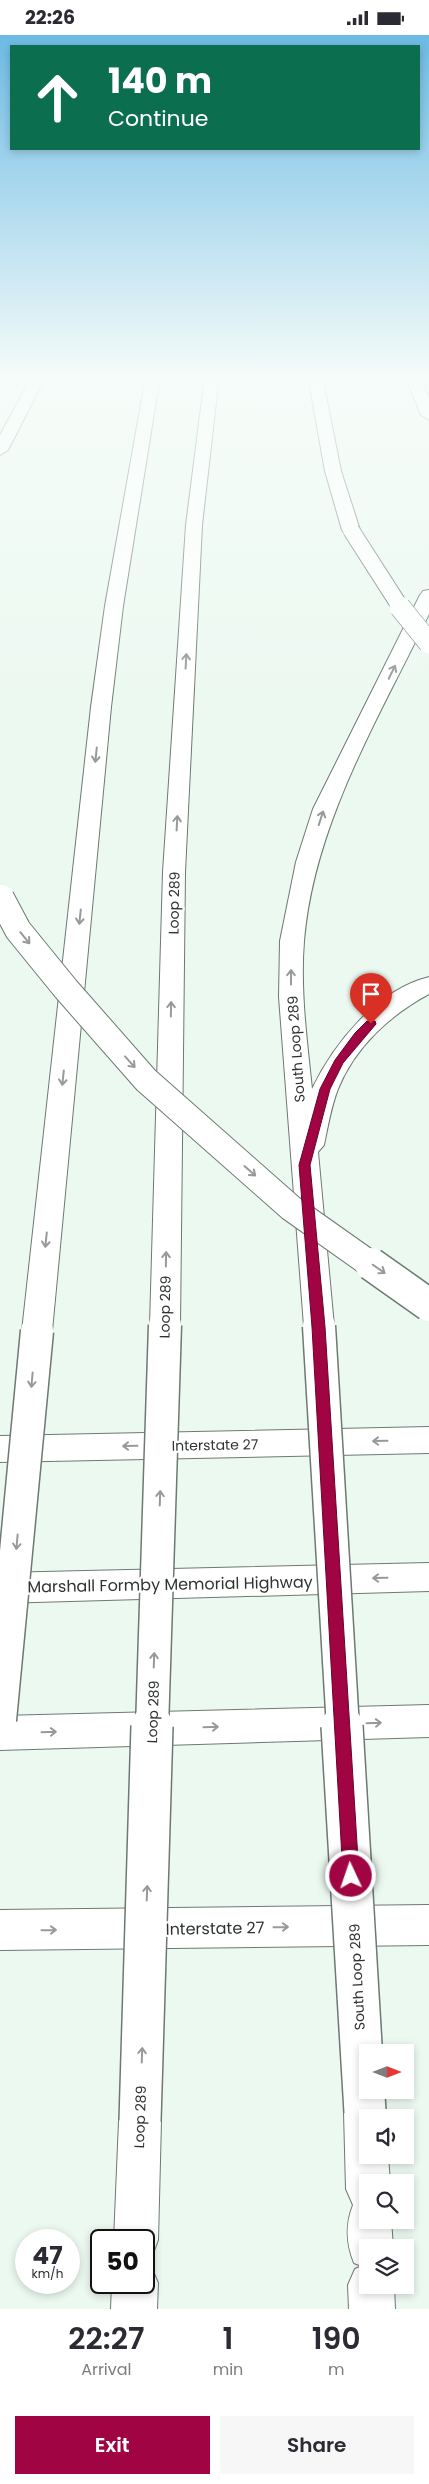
<!DOCTYPE html>
<html lang="en">
<head>
<meta charset="utf-8">
<style>
  :root { --surface:#fff; --page:#f7f7f7; --text:#2b2b33; --muted:#7c7c81; --accent:#a10442 }
  body { margin:0; font-family:Poppins,sans-serif; background:var(--page); color:var(--text); height:100vh; display:flex; flex-direction:column; font-size:19px; white-space:nowrap }
  * { box-sizing:border-box; margin:0 }
  p { font-size:16px; color:var(--muted) }
  .icon { flex:none; width:28px; height:28px; fill:none; stroke:currentColor; stroke-width:2; stroke-linecap:round; stroke-linejoin:round }
  .map { position:relative; height:2274px; overflow:hidden }
  .panel { display:flex; flex-direction:column; background:var(--surface); flex:1 }
  .panel>* { flex:none }
  .hud { position:absolute; left:10px; top:10px; width:410px; height:105px; border-radius:0px; box-shadow:0 2px 8px #0003; background:#0b6e4f; color:#fff; overflow:hidden }
  .needle { width:32px; rotate:90deg }
  .buttons { position:absolute; left:359px; top:2009px; display:grid; gap:10px }
  .buttons a { display:grid; place-items:center; width:55px; height:55px; border-radius:0px; background:var(--surface); box-shadow:0 2px 8px #0003; font-size:25px }
  .speed { position:absolute; left:15px; top:2194px; display:flex; gap:10px; font-size:25px; font-weight:700; text-align:center }
  .speed>* { display:grid; place-content:center; width:65px; height:65px; border-radius:50%; background:var(--surface); box-shadow:0 2px 8px #0003; line-height:1 }
  .speed small { font-size:12px; font-weight:400 }
  .speed .limit { border:2px solid #111; border-radius:8px; background:#fff; color:#111 }
  .pin { position:absolute; display:grid; place-items:center; width:42px; height:42px; color:#fff; margin:-51px -21px; border-radius:50% 50% 50% 0; rotate:-45deg; box-shadow:0 0 5px #0007 }
  .pin .icon { rotate:45deg }
  .me { position:absolute; width:55px; margin:-28px; rotate:357deg; stroke-linejoin:round; filter:drop-shadow(0 0 4px #0008) }
  .turn { display:flex; align-items:center; gap:18px; height:105px; padding:0 15px; font-size:22px }
  .turn .icon { width:65px; height:65px; stroke-width:2.5 }
  .turn b { display:block; font-size:35px; line-height:42px }
  .eta { display:flex; justify-content:space-evenly; align-items:center; height:85px; text-align:center }
  .eta b { font-size:30px; font-weight:600; line-height:35px }
  .cta { display:flex; gap:10px; margin-top:auto; padding:10px 15px }
  .cta a { flex:1; height:58px; border-radius:0px; background:var(--accent); color:#fff; font-size:20px; font-weight:600; line-height:58px; text-align:center }
  .cta a+a { background:var(--page); color:var(--text) }
  .status { display:flex; justify-content:space-between; align-items:center; height:35px; padding:0 25px; background:var(--surface); direction:ltr }
  .status svg { height:14px; fill:currentColor }
  .map>svg:first-child { display:block }
  .lines { fill:none; stroke-linecap:round; stroke-linejoin:round }
  .lane-casing { stroke:#6d7972; stroke-width:2 }
  .secondary-casing { stroke:#6d7972; stroke-width:2 }
  .highway-casing { stroke:#6d7972; stroke-width:2 }
  .lane { fill:#fff; fill-rule:evenodd }
  .secondary { fill:#fff; fill-rule:evenodd }
  .highway { fill:#fff; fill-rule:evenodd }
  .secondary-bridge-far1-casing { stroke:#6d7972; stroke-width:35; stroke-linecap:butt }
  .secondary-bridge-casing { stroke:#6d7972; stroke-width:44; stroke-linecap:butt }
  .highway-bridge-far4-casing { stroke:#6d7972; stroke-width:18; stroke-linecap:butt }
  .highway-bridge-far3-casing { stroke:#6d7972; stroke-width:22; stroke-linecap:butt }
  .highway-bridge-far2-casing { stroke:#6d7972; stroke-width:28; stroke-linecap:butt }
  .highway-bridge-far1-casing { stroke:#6d7972; stroke-width:35; stroke-linecap:butt }
  .highway-bridge-casing { stroke:#6d7972; stroke-width:44; stroke-linecap:butt }
  .secondary-bridge-far1 { stroke:#fff; stroke-width:32 }
  .secondary-bridge { stroke:#fff; stroke-width:41 }
  .highway-bridge-far4 { stroke:#fff; stroke-width:16 }
  .highway-bridge-far3 { stroke:#fff; stroke-width:21 }
  .highway-bridge-far2 { stroke:#fff; stroke-width:26 }
  .highway-bridge-far1 { stroke:#fff; stroke-width:32 }
  .highway-bridge { stroke:#fff; stroke-width:41 }
  .oneway { stroke:#979a98 }
  .route { fill:#a10442; stroke:#69032b }
  .labels { text-anchor:middle; stroke-width:4.5; stroke-linejoin:round; paint-order:stroke }
  .street-label { font-size:14px; fill:#2f3431; stroke:#fff }
  .near-street-label { font-size:16px; fill:#2f3431; stroke:#fff }
</style>
</head>
<body>
<div class="status"><b>22:26</b><svg viewBox="0 0 49 12"><path d="M0 12V9h3v3zM5 12V6h3v6zM10 12V3h3v9zM15 12V0h3v12zM26 1h20v11H26zM47 4h2v5h-2z"/></svg></div>
<div class="map">
<svg width="429" height="2274" viewBox="0 0 429 2274">
  <rect width="100%" height="100%" fill="#ecf9f1"/>
  <g class="lines">
    <g class="lane-casing">
      <path id="lane" d="M414,342L429,344V350L411,347L409,345Z"/>
    </g>
    <g class="secondary-casing">
      <path id="secondary" d="M405,341H419L429,363V385L421,380Z
        M429,555V579C379,683 314,788 304,906C300,955 307,1005 312,1054C334,1008 377,955 429,942V959C390,980 355,1012 338,1054C331,1072 328,1091 324,1110L318,1117L334,1291L330,1299L319,1302L308,1299L304,1291L279,962L280,906L296,827L313,774L420,560L423,556Z
        M429,1392V1418L0,1427V1401Z
        M429,1870V1910L0,1915V1875Z
        M365,2056L380,2062L387,2082H368V2120H388L390,2148H368V2185H391L393,2212H368V2250H394L395,2274H349L348,2250L355,2234L362,2231L354,2228C346,2208 345,2190 353,2170L346,2154L344,2077L350,2062Z"/>
    </g>
    <g class="highway-casing">
      <path id="highway" d="M32,341H46L8,415L0,420V400Z
        M146,341H160L123,571L111,672L52,1296L48,1304L37,1307L26,1304L22,1296L91,672L105,571Z
        M205,341H219L202,490L185,837L180,1290L176,1298L165,1301L154,1298L150,1290L163,837L186,490Z
        M308,341H322L341,436L360,495L357,499H345L342,495L325,436Z
        M429,1528V1556L0,1568V1538Z
        M429,1670V1702L0,1715V1681Z
        M140,2065L155,2071L161,2086L158,2205L152,2221L144,2224V2205H114L119,2086L125,2071Z
        M144,2229L151,2232L158,2248L157,2274H111L112,2248H144Z"/>
    </g>
    <use href="#lane" class="lane"/>
    <use href="#secondary" class="secondary"/>
    <use href="#highway" class="highway"/>
    <g class="secondary-bridge-far1-casing">
      <path id="secondary-bridge-far1" d="M319,1291L343,1693"/>
    </g>
    <g class="secondary-bridge-casing">
      <path id="secondary-bridge" d="M342,1691L365,2077"/>
    </g>
    <g class="highway-bridge-far4-casing">
      <path id="highway-bridge-far4" d="M351,495L401,573"/>
    </g>
    <g class="highway-bridge-far3-casing">
      <path id="highway-bridge-far3" d="M400,572L429,608
        M0,861L2,864"/>
    </g>
    <g class="highway-bridge-far2-casing">
      <path id="highway-bridge-far2" d="M1,863L18,895L66,954L146,1045L291,1173L373,1231"/>
    </g>
    <g class="highway-bridge-far1-casing">
      <path id="highway-bridge-far1" d="M371,1229L429,1270
        M0,1685L37,1296
        M152,1693L165,1290"/>
    </g>
    <g class="highway-bridge-casing">
      <path id="highway-bridge" d="M140,2086L152,1691"/>
    </g>
    <use href="#secondary-bridge-far1" class="secondary-bridge-far1"/>
    <use href="#secondary-bridge" class="secondary-bridge"/>
    <use href="#highway-bridge-far4" class="highway-bridge-far4"/>
    <use href="#highway-bridge-far3" class="highway-bridge-far3"/>
    <use href="#highway-bridge-far2" class="highway-bridge-far2"/>
    <use href="#highway-bridge-far1" class="highway-bridge-far1"/>
    <use href="#highway-bridge" class="highway-bridge"/>
  </g>
  <defs><path id="oneway-shaft" d="M-6 0H5M1.5-3L5.5 0L1.5 3" fill="none" stroke-width="1.6" stroke-linecap="round" stroke-linejoin="round" transform="scale(1.25)"/></defs>
  <g class="oneway">
    <use href="#oneway-shaft" transform="translate(186 626) rotate(-87)"/>
    <use href="#oneway-shaft" transform="translate(392 637) rotate(-64)"/>
    <use href="#oneway-shaft" transform="translate(96 720) rotate(96)"/>
    <use href="#oneway-shaft" transform="translate(321 783) rotate(-72)"/>
    <use href="#oneway-shaft" transform="translate(177 788) rotate(-87)"/>
    <use href="#oneway-shaft" transform="translate(80 882) rotate(96)"/>
    <use href="#oneway-shaft" transform="translate(25 903) rotate(51)"/>
    <use href="#oneway-shaft" transform="translate(291 942) rotate(-90)"/>
    <use href="#oneway-shaft" transform="translate(171 974) rotate(-89)"/>
    <use href="#oneway-shaft" transform="translate(130 1027) rotate(48)"/>
    <use href="#oneway-shaft" transform="translate(63 1043) rotate(96)"/>
    <use href="#oneway-shaft" transform="translate(250 1136) rotate(41)"/>
    <use href="#oneway-shaft" transform="translate(46 1205) rotate(96)"/>
    <use href="#oneway-shaft" transform="translate(166 1224) rotate(-89)"/>
    <use href="#oneway-shaft" transform="translate(379 1234) rotate(35)"/>
    <use href="#oneway-shaft" transform="translate(32 1345) rotate(95)"/>
    <use href="#oneway-shaft" transform="translate(380 1406) rotate(179)"/>
    <use href="#oneway-shaft" transform="translate(130 1411) rotate(179)"/>
    <use href="#oneway-shaft" transform="translate(160 1463) rotate(-88)"/>
    <use href="#oneway-shaft" transform="translate(17 1507) rotate(95)"/>
    <use href="#oneway-shaft" transform="translate(380 1543) rotate(179)"/>
    <use href="#oneway-shaft" transform="translate(154 1625) rotate(-88)"/>
    <use href="#oneway-shaft" transform="translate(374 1688) rotate(-2)"/>
    <use href="#oneway-shaft" transform="translate(211 1692) rotate(-2)"/>
    <use href="#oneway-shaft" transform="translate(49 1697) rotate(-2)"/>
    <use href="#oneway-shaft" transform="translate(147 1858) rotate(-88)"/>
    <use href="#oneway-shaft" transform="translate(281 1892) rotate(-1)"/>
    <use href="#oneway-shaft" transform="translate(49 1895) rotate(-1)"/>
    <use href="#oneway-shaft" transform="translate(142 2020) rotate(-88)"/>
  </g>
  <linearGradient id="sky" x2="0" y2="1"><stop stop-color="#6cbae4"/><stop offset="0.52" stop-color="#f6fcf9"/><stop offset="1" stop-color="#f6fcf9" stop-opacity="0"/></linearGradient>
  <rect width="429" height="659" fill="url(#sky)"/>
  <path class="route" d="M367,986H375L376,989L343,1028L330,1054L310,1130L325,1292L359,1841L357,1847L351,1849L345,1847L343,1841L312,1292L299,1130L320,1054L335,1025L355,998Z"/>
  <g class="labels">
    <g class="street-label">
      <text transform="translate(174 868) rotate(-89)" y="5">Loop 289</text>
      <text transform="translate(296 1014) rotate(-94)" y="5">South Loop 289</text>
      <text transform="translate(165 1272) rotate(-89)" y="5">Loop 289</text>
      <text transform="translate(215 1410) rotate(-1)" y="5">Interstate 27</text>
      <text transform="translate(153 1677) rotate(-88)" y="5">Loop 289</text>
      <text transform="translate(357 1942) rotate(-93)" y="5">South Loop 289</text>
      <text transform="translate(140 2082) rotate(-88)" y="5">Loop 289</text>
    </g>
    <g class="near-street-label">
      <text transform="translate(170 1549) rotate(-1)" y="6">Marshall Formby Memorial Highway</text>
      <text transform="translate(215 1893) rotate(-1)" y="6">Interstate 27</text>
    </g>
  </g>
</svg>
<div class="buttons">
<a><svg class="needle" viewBox="-14 -14 28 28"><path d="M0-13l5 13h-10z" fill="#e53935"/><path d="M0 13l5-13h-10z" fill="#7c7c81"/></svg></a>
<a><svg class="icon" aria-label="sound" viewBox="0 0 24 24"><path d="M4 9h4l5-4v14l-5-4H4zM17 9q2 3 0 6"/></svg></a>
<a><svg class="icon" aria-label="search" viewBox="0 0 24 24"><circle cx="10" cy="10" r="6"/><path d="M15 15l6 6"/></svg></a>
<a><svg class="icon" aria-label="layers" viewBox="0 0 24 24"><path d="M12 4l9 5-9 5-9-5zM3 14l9 5 9-5"/></svg></a>
</div>
<div class="speed"><div>47<small>km/h</small></div><div class="limit">50</div></div>
<div class="pin" style="left:371px;top:989px;background:#d93025"><svg class="icon" aria-label="arrive" viewBox="0 0 24 24"><path d="M6 21V4h12l-3 4 3 4H6"/></svg></div>
<svg class="me" style="left:351px;top:1841px" viewBox="-20 -20 40 40"><circle r="17" fill="#a10442" stroke="#fff" stroke-width="3"/><path d="M0-11L8 9 0 5-8 9z" fill="#fff"/></svg>
<div class="hud">
<div class="turn"><svg class="icon" aria-label="ahead" viewBox="0 0 24 24"><path d="M12 20V5M6 11l6-6 6 6"/></svg><div><b>140 m</b>Continue</div></div>
</div>
</div>
<section class="panel">
<div class="eta">
<div><b>22:27</b><p>Arrival</p></div>
<div><b>1</b><p>min</p></div>
<div><b>190</b><p>m</p></div>
</div>
<div class="cta"><a>Exit</a><a>Share</a></div>
</section>
</body>
</html>
